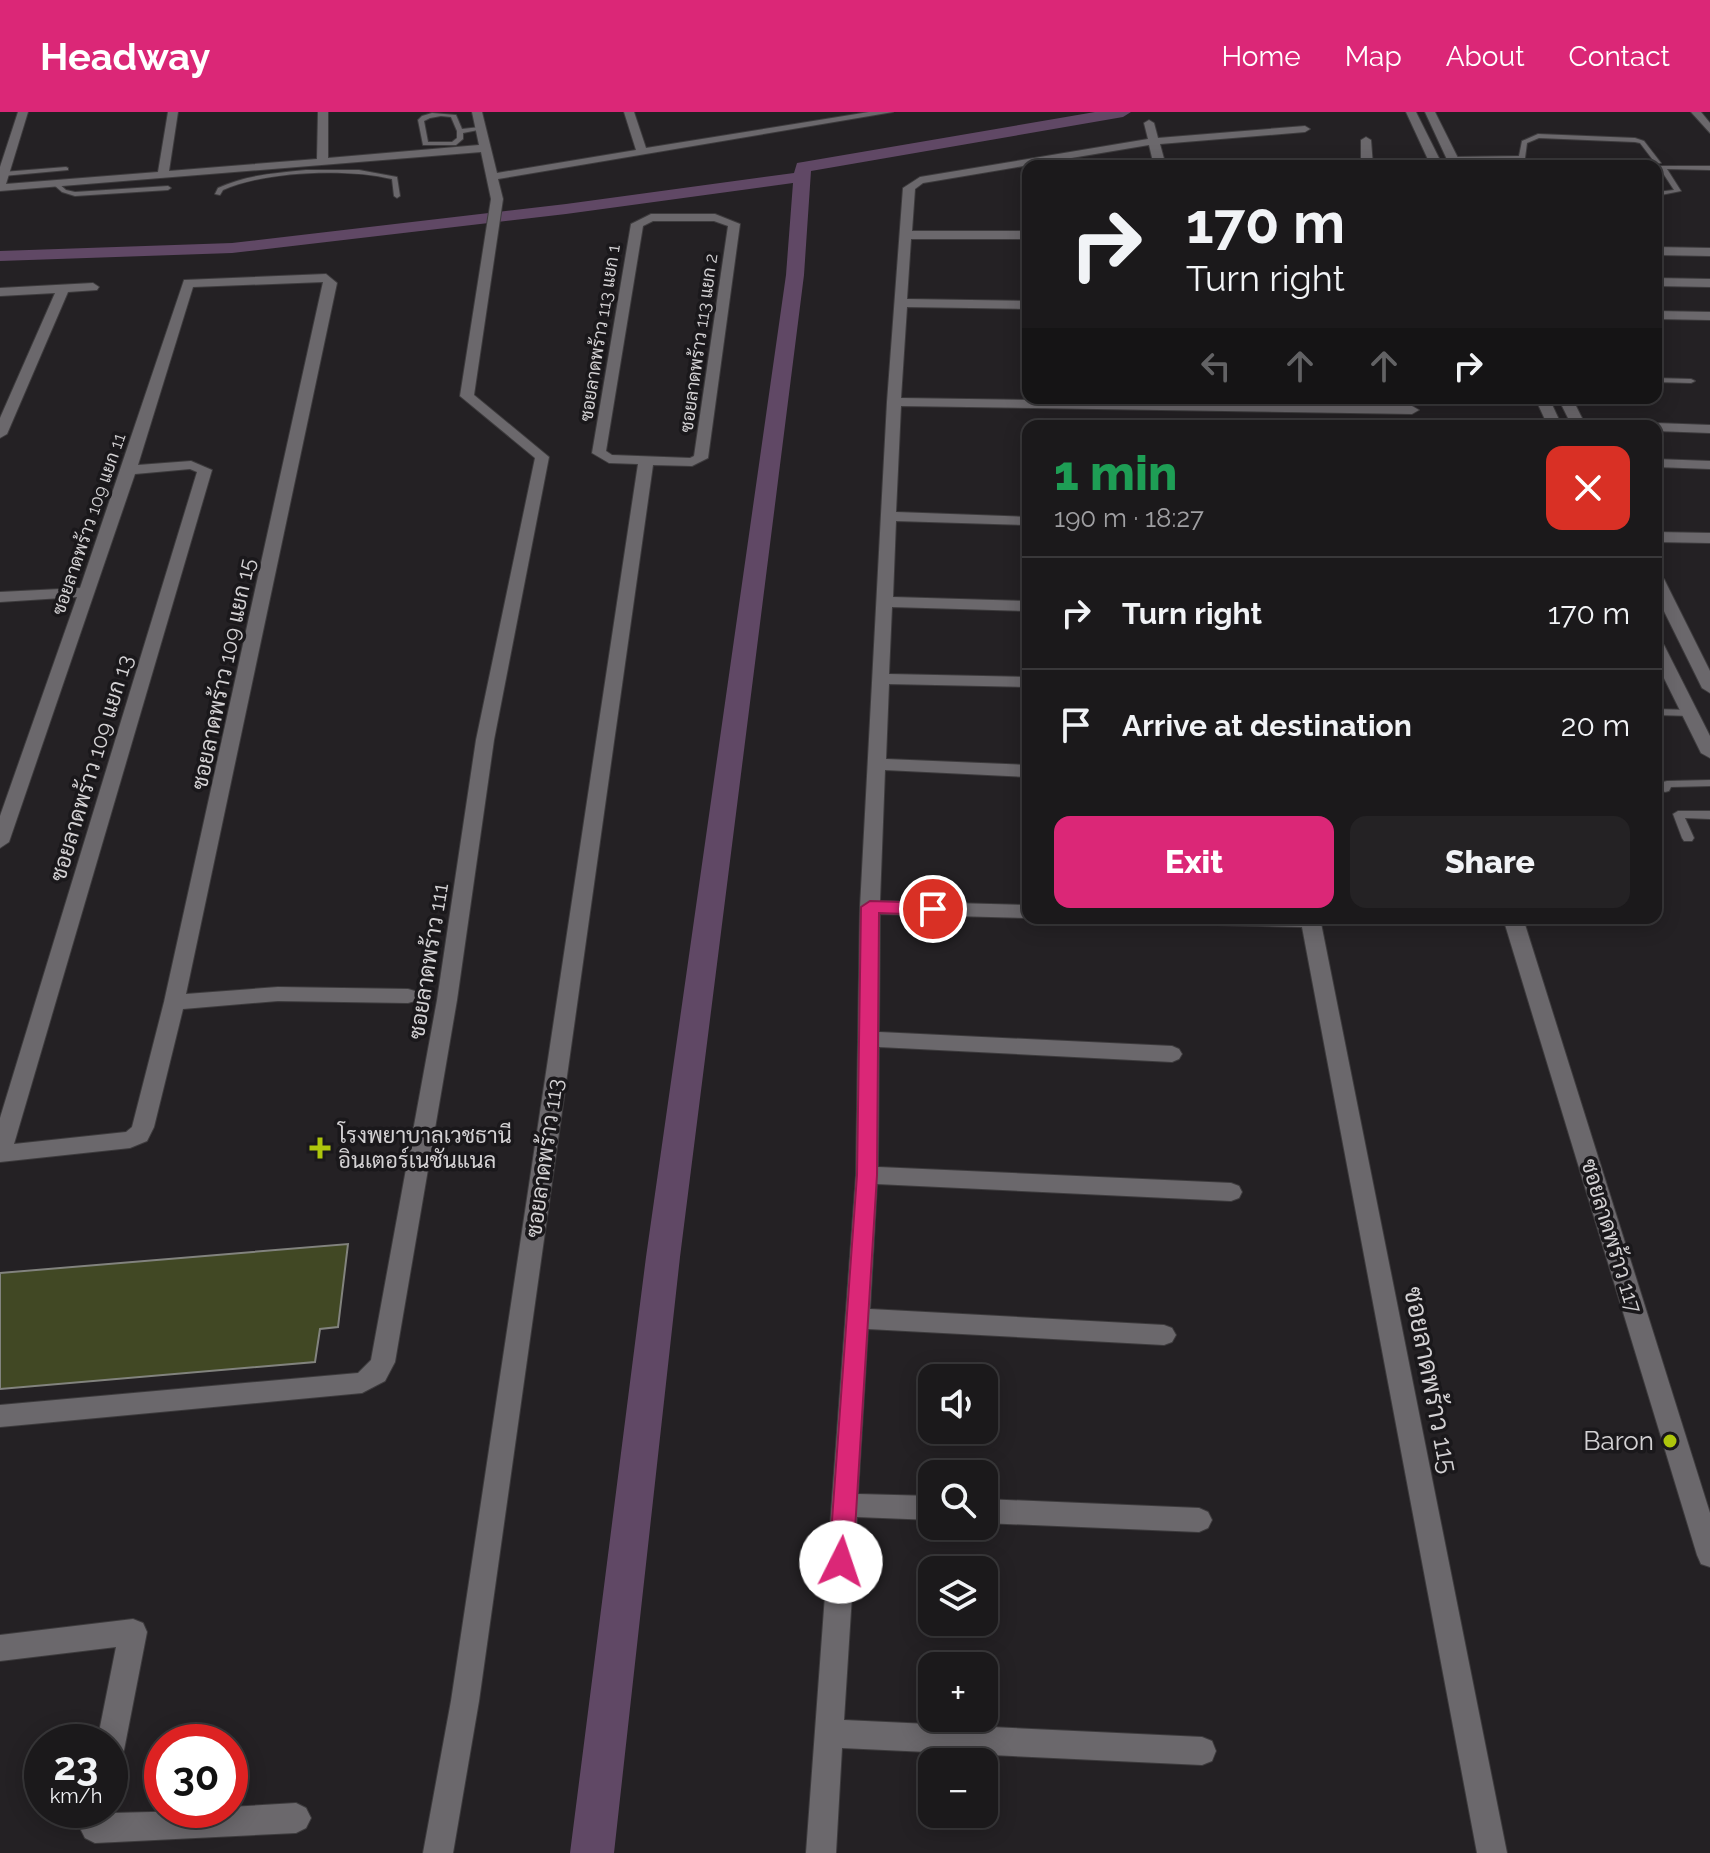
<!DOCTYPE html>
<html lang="en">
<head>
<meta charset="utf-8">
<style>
  :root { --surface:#1b191b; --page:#242224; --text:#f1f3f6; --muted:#a0a0a3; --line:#39383a; --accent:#db2777 }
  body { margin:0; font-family:Raleway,Sarabun,sans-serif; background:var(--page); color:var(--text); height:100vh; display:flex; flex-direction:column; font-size:30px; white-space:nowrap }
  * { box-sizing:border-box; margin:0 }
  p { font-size:26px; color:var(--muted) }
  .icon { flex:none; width:44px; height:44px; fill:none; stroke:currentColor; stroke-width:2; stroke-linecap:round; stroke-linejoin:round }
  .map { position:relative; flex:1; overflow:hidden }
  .sheet { position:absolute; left:1022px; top:308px; width:640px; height:504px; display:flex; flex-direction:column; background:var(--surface); border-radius:16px; box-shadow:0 4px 20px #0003,0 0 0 2px var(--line) }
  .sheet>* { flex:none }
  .guide { position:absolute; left:1022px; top:48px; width:640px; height:244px; border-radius:16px; box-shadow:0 4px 20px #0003,0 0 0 2px var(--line); background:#1b191b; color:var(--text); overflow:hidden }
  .fabs { position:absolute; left:918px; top:1252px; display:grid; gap:16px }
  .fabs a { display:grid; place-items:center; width:80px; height:80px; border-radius:16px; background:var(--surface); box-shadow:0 4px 20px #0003,0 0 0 2px var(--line); font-size:40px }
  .speed { position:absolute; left:24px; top:1612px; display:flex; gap:16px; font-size:40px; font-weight:700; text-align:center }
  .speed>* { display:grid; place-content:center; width:104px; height:104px; border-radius:50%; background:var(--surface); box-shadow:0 4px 20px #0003,0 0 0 2px var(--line); line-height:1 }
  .speed small { font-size:20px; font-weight:400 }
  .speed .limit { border:12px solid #d22; background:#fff; color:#111 }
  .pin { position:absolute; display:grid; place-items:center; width:68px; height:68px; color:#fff; margin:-34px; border:4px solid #fff; border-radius:50%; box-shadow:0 2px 8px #0007 }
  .me { position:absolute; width:88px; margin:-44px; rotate:4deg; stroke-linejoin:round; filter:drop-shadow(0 0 6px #0008) }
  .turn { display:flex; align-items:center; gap:28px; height:168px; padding:0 32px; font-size:36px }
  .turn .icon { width:104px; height:104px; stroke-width:2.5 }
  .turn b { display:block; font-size:56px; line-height:68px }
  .lanes { display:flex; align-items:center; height:76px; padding:0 32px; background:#0003; justify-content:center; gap:40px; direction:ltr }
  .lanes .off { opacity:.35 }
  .round { display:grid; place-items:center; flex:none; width:84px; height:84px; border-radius:16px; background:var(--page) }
  .overview { display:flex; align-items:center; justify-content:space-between; height:136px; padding:0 32px }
  h1 { font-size:48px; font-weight:800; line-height:60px; color:#1e9e55 }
  .cta { display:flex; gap:16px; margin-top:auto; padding:16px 32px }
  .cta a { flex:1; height:92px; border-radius:16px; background:var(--accent); color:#fff; font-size:32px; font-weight:800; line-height:92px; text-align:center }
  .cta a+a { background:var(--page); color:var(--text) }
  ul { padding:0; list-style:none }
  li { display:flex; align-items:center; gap:24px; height:112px; padding:0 32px; border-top:2px solid var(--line) }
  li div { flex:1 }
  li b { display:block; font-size:30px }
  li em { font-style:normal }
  header { display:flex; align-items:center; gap:48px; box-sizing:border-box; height:112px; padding:0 40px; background:var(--accent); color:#fff }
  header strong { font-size:38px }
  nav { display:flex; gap:44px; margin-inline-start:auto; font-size:28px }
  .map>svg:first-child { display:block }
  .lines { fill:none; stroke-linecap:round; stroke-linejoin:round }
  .canal { fill:#604865; fill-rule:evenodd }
  .building { fill:#414824; stroke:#82837e; stroke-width:2 }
  .service-casing { stroke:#3d3b3d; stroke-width:2 }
  .minor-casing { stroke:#3d3b3d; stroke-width:2 }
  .tertiary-casing { stroke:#3d3b3d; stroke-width:2 }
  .service { fill:#6b686c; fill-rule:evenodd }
  .minor { fill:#6b686c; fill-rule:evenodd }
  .tertiary { fill:#6b686c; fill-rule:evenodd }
  .route { fill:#db2777; stroke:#8e194d; stroke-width:2 }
  .poi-dot { fill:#aec60c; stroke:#1a181b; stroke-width:3 }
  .labels { text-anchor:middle; stroke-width:7; stroke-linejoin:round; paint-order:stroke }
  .far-street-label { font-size:18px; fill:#d3d1d3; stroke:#1a181b }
  .street-label { font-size:22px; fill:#d3d1d3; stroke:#1a181b }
  .poi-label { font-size:22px; fill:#d3d1d3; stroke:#1a181b; text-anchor:start }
  .near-street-label { font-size:26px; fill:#d3d1d3; stroke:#1a181b }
  .near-poi-label { font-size:26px; fill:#d3d1d3; stroke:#1a181b; text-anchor:end }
</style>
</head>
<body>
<header>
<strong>Headway</strong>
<nav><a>Home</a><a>Map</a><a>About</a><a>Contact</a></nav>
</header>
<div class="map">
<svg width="1710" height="1741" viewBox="0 0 1710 1741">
  <rect width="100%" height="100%" fill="#242124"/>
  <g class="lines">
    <path class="canal" d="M1095,0H1131L1123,5L811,59L804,163L680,1145L614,1741H570L646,1145L786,163L793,71L566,102L232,141L0,149V139L232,131L566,92L794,61L797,51L803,50Z"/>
  </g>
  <path class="building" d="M348,1132L338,1215L320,1217L315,1250L0,1277V1161Z"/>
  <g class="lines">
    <g class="service-casing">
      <path id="service" d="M432,1L456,3L462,17L480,15L483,17L463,21V27L456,33H423L418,8L422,4ZM441,4L451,5L457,19V26L452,30H428L424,9L430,6Z
        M1538,22L1635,26L1644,29L1661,51L1656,52L1640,31L1635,30L1539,26L1527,31L1525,46L1522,48L1452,49L1449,47L1452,45L1519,44L1522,29Z
        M1660,54H1710V58L1667,57L1681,79L1656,84V80L1674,78L1659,55Z
        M66,55L68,56V58L3,64L0,63L3,60Z
        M306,58H359L397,65L400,84L397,86L394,84L392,67C347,56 265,59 223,78L220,83L215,82L218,76C246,63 276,61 306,58Z
        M54,71H58L66,78L75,80L168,74L171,76L168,78L75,84L62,80L54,73Z
        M1656,266L1691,267L1695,269L1691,271L1656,270Z
        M1656,597L1691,598L1696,601L1691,604L1656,603Z
        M1710,668V674L1671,675L1669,679L1665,680L1660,677L1663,670L1667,669Z
        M1678,699H1710V707L1685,706L1694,726L1692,729H1684L1682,726L1673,702Z"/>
    </g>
    <g class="minor-casing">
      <path id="minor" d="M18,0H28L6,72L158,60L168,0H178L169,59L317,47L318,0H328V46L479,33L472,0H482L497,61L636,38L624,0H634L646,36L869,0H893L498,67L503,87L474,283L549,345L494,628L457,888L395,1250L385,1269L362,1281L0,1315V1293L358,1261L371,1248L437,888L476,628L535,346L460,284L491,87L481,40L0,79V55Z
        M1691,0H1701L1710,11V21Z
        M1149,8L1154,11L1158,26L1305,14L1310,17L1305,20L1160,32L1166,54H1154L1149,33L923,71L915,77L912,119H1028V127H911L907,187L1028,189V197L907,195L901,286L1412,294L1419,298L1412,302L901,294L896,400L1028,405V413L896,409L893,485L1028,489V499L892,495L889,562L1028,565V575L889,572L886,647L1028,653V665L885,658L880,789L1028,793L1030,806L880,802L879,920L1172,934L1179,937L1182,942L1179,947L1172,950L879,935L878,1055L1231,1071L1239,1074L1242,1080L1239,1086L1231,1089L877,1072L870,1197L1164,1213L1172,1216L1176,1223L1172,1230L1164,1233L868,1217L858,1382L932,1384V1408L857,1405L844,1608L1202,1625L1212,1629L1216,1639L1212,1649L1202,1653L842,1636L836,1741H806L856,1063L860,795L887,290L903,76L920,65L1148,27L1144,11Z
        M1366,25L1371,28L1373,54H1361V28Z
        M651,102H715L740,112L708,346L692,354L653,353L479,1589L453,1741H423L451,1589L638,352L609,351L592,341L631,112ZM653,109H714L728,114L694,344L690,346L612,343L606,339L643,114Z
        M1656,135L1710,136V144L1656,143Z
        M326,162L337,171L186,882L278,875L408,877L415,879L418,884L415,889L408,891L278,889L183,897L154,1015L147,1029L130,1036L0,1050V1006L197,360L190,357L135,362L9,730L0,736V704L77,485L0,490V480L80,476L184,168ZM323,170L164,890L132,1015L126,1020L14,1032L212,358L191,349L138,353L193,175Z
        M1656,166L1710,167V175L1656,174Z
        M93,171L99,175L97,178L68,180L7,322L0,326V306L55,181L0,184V176Z
        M1656,199L1710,200V208L1656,207Z
        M1578,309L1612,310L1619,314H1572Z
        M1656,311L1710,313V321L1656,319V314H1650Z
        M1656,347L1710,349V357L1656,355Z
        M1656,420L1710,421V431L1656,430Z
        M1207,806H1320L1507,1741H1477L1302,815L1217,813Z
        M1503,806H1523L1710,1401V1455L1701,1452L1697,1443Z
        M984,1387L1199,1396L1208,1400L1212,1408L1208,1416L1199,1420L984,1411Z
        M133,1507L143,1511L147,1520L124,1638L120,1648L110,1652V1630H97L116,1535L0,1549V1523Z
        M296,1691L306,1696L311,1706L306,1716L296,1721L95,1731L85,1726L80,1716L83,1698H110V1692L112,1701L230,1698V1695Z"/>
    </g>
    <g class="tertiary-casing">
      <path id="tertiary" d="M1406,0H1416L1443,54H1431Z
        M1425,0H1435L1462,54H1450Z
        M1535,286H1549L1562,314H1548Z
        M1558,286H1572L1586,314H1572Z
        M1656,462L1664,467L1710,559V581L1702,576L1656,483Z
        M1656,528L1664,533L1710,624V646L1701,641L1656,550Z"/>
    </g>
    <use href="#service" class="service"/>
    <use href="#minor" class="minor"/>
    <use href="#tertiary" class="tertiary"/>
  </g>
  <path class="route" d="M870,789L933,791L942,797L933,803L879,801L877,1063L853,1450L849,1458L841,1461L832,1458L829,1450L857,1063L861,795Z"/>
  <g class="poi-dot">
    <path d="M316 1024h8v8h8v8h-8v8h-8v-8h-8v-8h8z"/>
    <circle cx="1670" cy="1329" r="8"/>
  </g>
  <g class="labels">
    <g class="far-street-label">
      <text transform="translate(600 221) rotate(-81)" y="6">ซอยลาดพร้าว 113 แยก 1</text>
      <text transform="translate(699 231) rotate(-82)" y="6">ซอยลาดพร้าว 113 แยก 2</text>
      <text transform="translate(89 412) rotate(-71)" y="6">ซอยลาดพร้าว 109 แยก 11</text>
    </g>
    <g class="street-label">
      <text transform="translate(223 562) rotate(-78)" y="8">ซอยลาดพร้าว 109 แยก 15</text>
      <text transform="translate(91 656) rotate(-73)" y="8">ซอยลาดพร้าว 109 แยก 13</text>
      <text transform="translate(428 849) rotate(-81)" y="8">ซอยลาดพร้าว 111</text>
      <text transform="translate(544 1046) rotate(-82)" y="8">ซอยลาดพร้าว 113</text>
      <text transform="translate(1612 1124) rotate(73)" y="8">ซอยลาดพร้าว 117</text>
    </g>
    <g class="poi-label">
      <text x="338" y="1031">โรงพยาบาลเวชธานี<tspan x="338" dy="25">อินเตอร์เนชันแนล</tspan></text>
    </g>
    <g class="near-street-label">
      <text transform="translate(1431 1268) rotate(79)" y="9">ซอยลาดพร้าว 115</text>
    </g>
    <g class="near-poi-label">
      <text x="1654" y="1338">Baron</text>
    </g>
  </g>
</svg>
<div class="fabs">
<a><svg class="icon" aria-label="sound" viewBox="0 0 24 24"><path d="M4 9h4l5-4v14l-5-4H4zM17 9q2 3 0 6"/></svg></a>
<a><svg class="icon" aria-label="search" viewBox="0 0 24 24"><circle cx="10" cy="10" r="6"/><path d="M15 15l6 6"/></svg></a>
<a><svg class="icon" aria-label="layers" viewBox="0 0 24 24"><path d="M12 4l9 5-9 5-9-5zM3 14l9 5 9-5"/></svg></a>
<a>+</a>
<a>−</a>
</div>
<div class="speed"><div>23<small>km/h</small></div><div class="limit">30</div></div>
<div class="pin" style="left:933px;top:797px;background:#d93025"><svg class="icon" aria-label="arrive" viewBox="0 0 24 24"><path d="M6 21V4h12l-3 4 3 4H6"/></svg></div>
<svg class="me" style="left:841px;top:1450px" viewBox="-20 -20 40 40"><circle r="19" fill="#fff"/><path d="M0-13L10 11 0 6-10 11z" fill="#db2777"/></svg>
<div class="guide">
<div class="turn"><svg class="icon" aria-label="right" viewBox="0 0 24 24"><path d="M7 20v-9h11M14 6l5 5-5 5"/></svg><div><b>170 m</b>Turn right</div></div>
<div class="lanes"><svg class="icon off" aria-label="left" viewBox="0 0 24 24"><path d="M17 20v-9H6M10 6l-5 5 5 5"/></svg><svg class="icon off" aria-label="ahead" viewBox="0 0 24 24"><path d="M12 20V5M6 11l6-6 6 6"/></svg><svg class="icon off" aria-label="ahead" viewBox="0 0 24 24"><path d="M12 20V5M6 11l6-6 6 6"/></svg><svg class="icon" aria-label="right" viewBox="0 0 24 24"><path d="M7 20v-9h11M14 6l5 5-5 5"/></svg></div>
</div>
<section class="sheet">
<div class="overview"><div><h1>1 min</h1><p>190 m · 18:27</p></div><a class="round" style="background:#d93025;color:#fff"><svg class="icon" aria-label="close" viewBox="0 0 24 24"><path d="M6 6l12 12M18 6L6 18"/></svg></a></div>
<ul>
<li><svg class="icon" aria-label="right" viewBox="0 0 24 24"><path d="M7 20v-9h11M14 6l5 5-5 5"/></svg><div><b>Turn right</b></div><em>170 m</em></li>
<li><svg class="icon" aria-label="arrive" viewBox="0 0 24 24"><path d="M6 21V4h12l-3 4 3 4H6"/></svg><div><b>Arrive at destination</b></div><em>20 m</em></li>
</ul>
<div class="cta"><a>Exit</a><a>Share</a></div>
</section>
</div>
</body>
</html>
